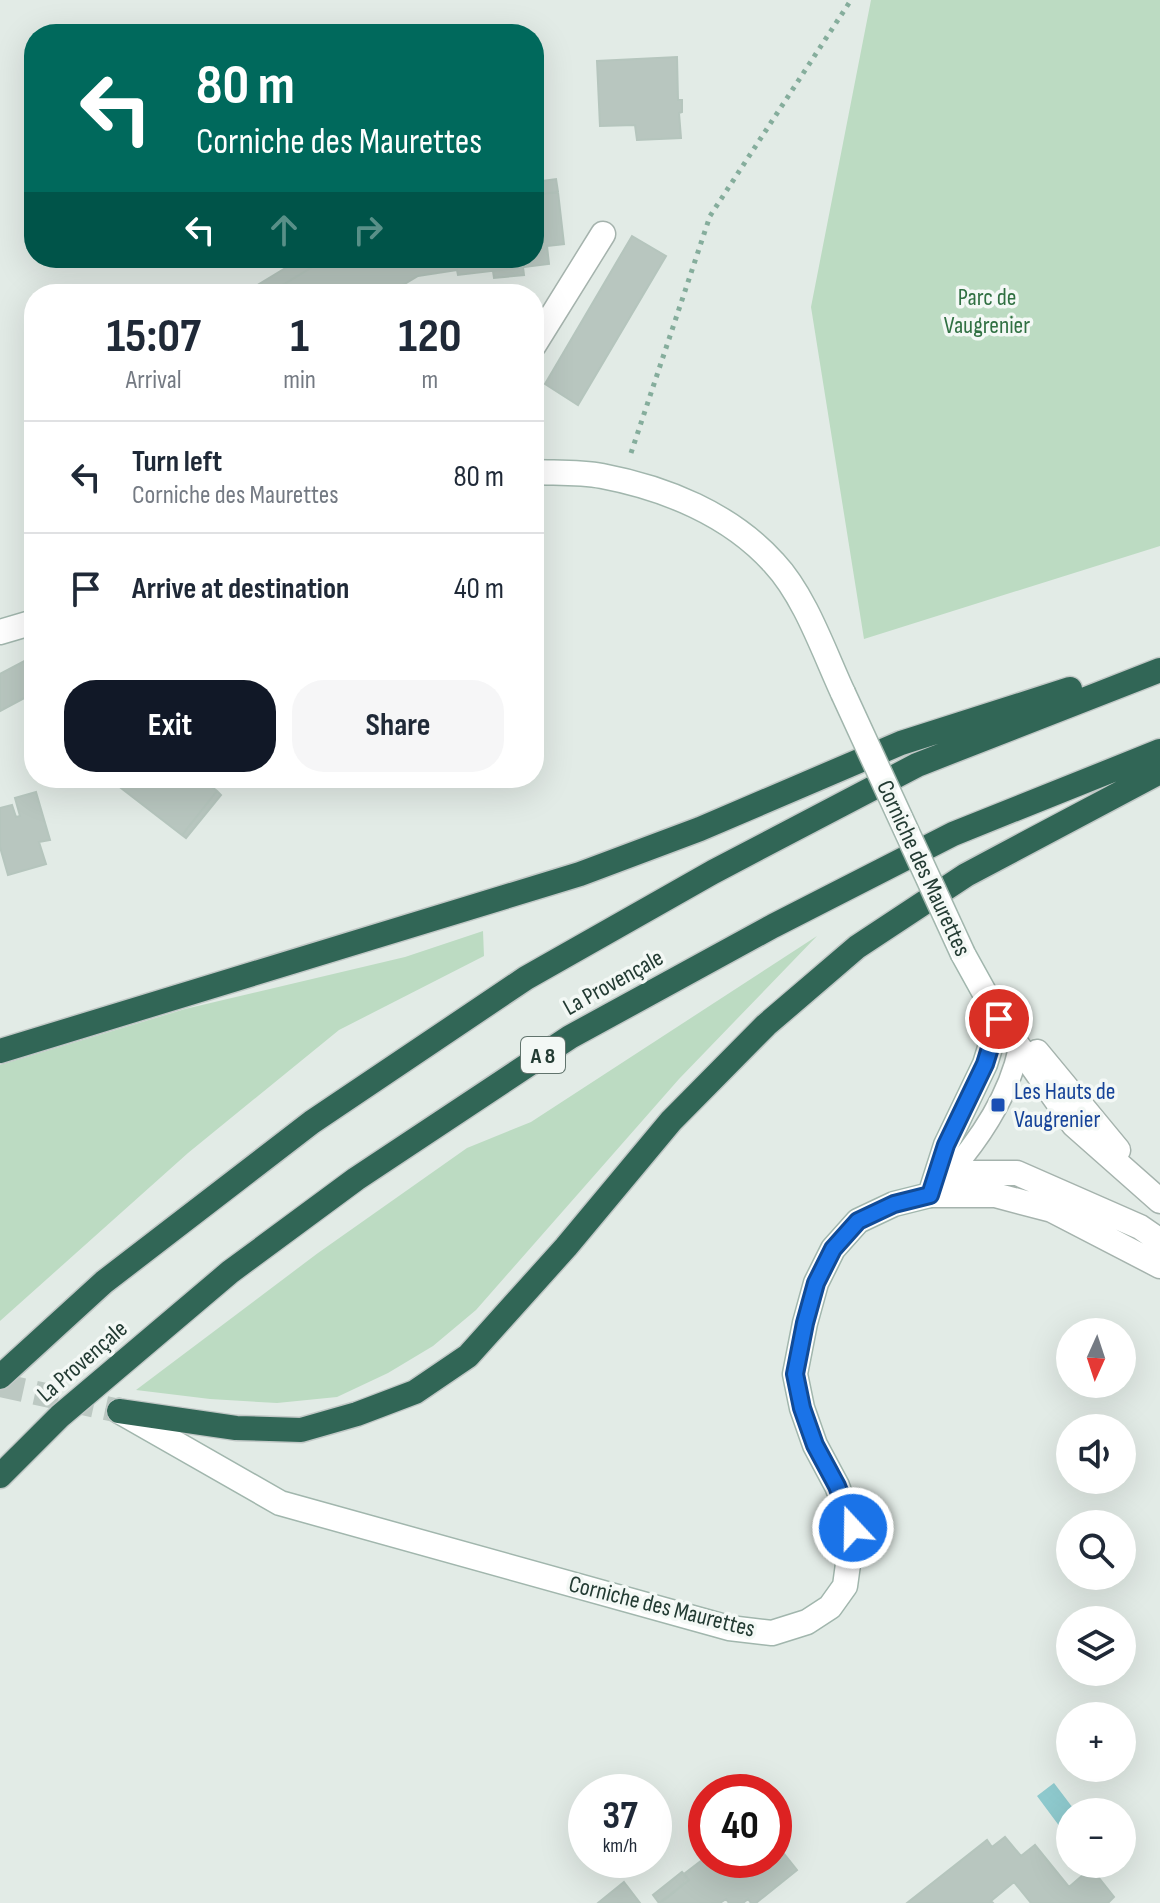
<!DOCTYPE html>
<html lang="en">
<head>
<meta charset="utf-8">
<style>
  :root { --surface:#fff; --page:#f6f6f7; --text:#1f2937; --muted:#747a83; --line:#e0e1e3; --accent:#111827 }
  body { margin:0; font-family:"Sofia Sans Condensed",sans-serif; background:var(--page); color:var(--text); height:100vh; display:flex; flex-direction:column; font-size:30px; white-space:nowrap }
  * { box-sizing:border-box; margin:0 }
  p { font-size:26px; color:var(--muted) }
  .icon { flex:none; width:44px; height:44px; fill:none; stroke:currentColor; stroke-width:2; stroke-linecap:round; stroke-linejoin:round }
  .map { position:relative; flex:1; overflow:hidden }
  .details { position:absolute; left:24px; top:284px; width:520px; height:504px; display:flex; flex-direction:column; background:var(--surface); border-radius:32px; box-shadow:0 8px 32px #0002 }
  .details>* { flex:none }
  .banner { position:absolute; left:24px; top:24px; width:520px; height:244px; border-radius:32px; box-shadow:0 8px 32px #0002; background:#00695c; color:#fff; overflow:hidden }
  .needle { width:52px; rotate:183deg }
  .buttons { position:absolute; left:1056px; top:1318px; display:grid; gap:16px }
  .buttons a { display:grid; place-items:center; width:80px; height:80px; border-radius:50%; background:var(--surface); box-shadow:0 8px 32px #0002; font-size:40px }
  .speed { position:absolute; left:568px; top:1774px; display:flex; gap:16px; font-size:40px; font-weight:700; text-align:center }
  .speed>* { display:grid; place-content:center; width:104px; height:104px; border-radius:50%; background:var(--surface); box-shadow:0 8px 32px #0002; line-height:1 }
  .speed small { font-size:20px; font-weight:400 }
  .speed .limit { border:12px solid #d22; background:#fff; color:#111 }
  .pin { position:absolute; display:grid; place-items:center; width:68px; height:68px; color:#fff; margin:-34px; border:4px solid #fff; border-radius:50%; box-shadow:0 2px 8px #0007 }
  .me { position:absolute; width:88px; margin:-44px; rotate:339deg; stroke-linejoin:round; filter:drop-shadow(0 0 6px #0008) }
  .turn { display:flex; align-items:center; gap:28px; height:168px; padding:0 40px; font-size:36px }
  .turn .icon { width:104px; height:104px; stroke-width:2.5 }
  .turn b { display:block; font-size:56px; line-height:68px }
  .lanes { display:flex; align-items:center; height:76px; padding:0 40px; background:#0003; justify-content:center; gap:40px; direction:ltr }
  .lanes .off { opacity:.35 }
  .eta { display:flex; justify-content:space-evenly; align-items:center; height:136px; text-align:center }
  .eta b { font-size:48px; font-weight:700; line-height:56px }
  .button { display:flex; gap:16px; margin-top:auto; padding:16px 40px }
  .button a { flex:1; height:92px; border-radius:32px; background:var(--accent); color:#fff; font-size:32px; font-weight:700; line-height:92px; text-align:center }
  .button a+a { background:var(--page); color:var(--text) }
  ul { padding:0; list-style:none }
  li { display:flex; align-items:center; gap:24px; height:112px; padding:0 40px; border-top:2px solid var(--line) }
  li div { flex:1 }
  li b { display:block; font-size:30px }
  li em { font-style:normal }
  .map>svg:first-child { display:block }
  .green { fill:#bcdbc2 }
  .water { fill:#8ec9cd }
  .building { fill:#b8c6bf; stroke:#b5c5bd; stroke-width:2 }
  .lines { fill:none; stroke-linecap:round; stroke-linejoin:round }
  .secondary-tunnel { stroke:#bcc8c2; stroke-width:24; stroke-dasharray:24 12; stroke-linecap:butt }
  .lane-casing { stroke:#a5b3ad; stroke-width:23 }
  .street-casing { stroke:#a5b3ad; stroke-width:27 }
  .secondary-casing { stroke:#a1b6ad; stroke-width:27 }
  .highway-casing { stroke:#c1c8c6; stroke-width:27 }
  .path { stroke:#85ad9c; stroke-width:5; stroke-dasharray:4 6; stroke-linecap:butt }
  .lane { stroke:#fff; stroke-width:20 }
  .street { stroke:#fff; stroke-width:24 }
  .secondary { stroke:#fff; stroke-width:24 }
  .highway { stroke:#316656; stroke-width:24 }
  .secondary-bridge-casing { stroke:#a1b6ad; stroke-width:27; stroke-linecap:butt }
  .secondary-bridge { stroke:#fff; stroke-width:24 }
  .route-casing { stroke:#114b97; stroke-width:20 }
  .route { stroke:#1a73e8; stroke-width:14 }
  .transit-dot { fill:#1a4fb4; stroke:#f3f8f5; stroke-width:3 }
  .labels { text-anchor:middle; stroke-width:7; stroke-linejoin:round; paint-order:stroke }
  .shield { fill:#f3f8f5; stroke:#61746d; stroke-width:2 }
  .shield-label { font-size:22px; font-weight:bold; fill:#233b33 }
  .park-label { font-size:24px; fill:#307042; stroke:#f3f8f5 }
  .street-label { font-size:24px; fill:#233b33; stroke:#f3f8f5 }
  .transit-label { font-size:24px; fill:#164399; stroke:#f3f8f5; text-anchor:start }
</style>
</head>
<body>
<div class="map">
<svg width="1160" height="1903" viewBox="0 0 1160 1903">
  <rect width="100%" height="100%" fill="#e2ebe6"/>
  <path class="green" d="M871,0H1160V546L864,639L811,307Z
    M483,931L484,956L339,1030L188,1153L0,1321V1065L185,1009L405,957Z
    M817,936L679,1079L476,1310L433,1346L388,1373L337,1397L277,1403L210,1399L136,1390L318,1253L467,1148L531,1122Z"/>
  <path class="water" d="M1054,1783L1076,1812H1070V1819L1060,1827L1037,1796Z"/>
  <path class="building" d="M677,57L678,100H682V112L679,113L681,138L637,140L635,125L600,126L597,61Z
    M556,179L558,192L534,195V182Z
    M558,192L564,244L547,246L549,264L458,275L457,270L418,276L388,294H268L327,258H534V195Z
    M632,236L666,256L578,405L545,384Z
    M302,258H327L268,294H243Z
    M523,267L524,275L494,278L493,271Z
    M34,656V693L0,711V674Z
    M108,778H200L217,791L182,835Z
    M217,791L221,795L186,838L182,835Z
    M36,792L50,840L39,842L46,864L8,875L0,847V808L12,805L16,817L20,816L15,798Z
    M1005,1837L1021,1856L1035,1845L1069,1887L1091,1868L1114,1897L1108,1903H1031L1014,1882L991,1901L993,1903H907L987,1840L992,1847Z
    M774,1841L797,1870L756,1903H751L748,1899L743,1903H729L726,1899L720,1903H661L689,1880L684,1874L706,1857V1860L712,1862L774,1860Z
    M682,1872L689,1880L659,1903L653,1895Z
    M624,1882L640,1903H598Z"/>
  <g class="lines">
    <path class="secondary-tunnel" d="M0,1385L119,1411"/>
    <g class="lane-casing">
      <path id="lane" d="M941,1183C976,1145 1008,1100 1019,1048"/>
    </g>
    <g class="street-casing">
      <path id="street" d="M534,345L603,234
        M999,1019L1074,1125L1160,1201
        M1037,1052L1118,1150
        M930,1195L965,1173H1017L1140,1227L1160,1241
        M930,1195H995L1052,1210L1160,1266"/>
    </g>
    <g class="secondary-casing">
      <path id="secondary" d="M534,472C556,473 580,472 602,476C665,488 730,514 774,563C805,596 824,652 843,693
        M0,632L34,622
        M119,1411L280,1503L729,1628L772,1633L807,1622L830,1607L845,1586L853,1528L837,1486L815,1445L802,1408L795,1374L805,1323L816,1283L833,1249L858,1221L894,1204L930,1195L946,1145L985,1064L999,1019L963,954"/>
    </g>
    <g class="highway-casing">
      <path id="highway" d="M0,1051L580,874L700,829L901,743L1070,689
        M0,1377L104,1282L312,1122L526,978L713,872L917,765L1160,670
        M119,1411L236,1428L301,1430L357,1414L415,1392L468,1356L566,1247L671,1121L766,1025L857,947L966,875L1160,772
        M0,1476L60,1416L230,1272L356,1179L570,1037L773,926L953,834L1160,751"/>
    </g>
    <path class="path" d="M631,453L710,216L851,0"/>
    <use href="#lane" class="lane"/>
    <use href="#street" class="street"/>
    <use href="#secondary" class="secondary"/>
    <use href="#highway" class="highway"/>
    <g class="secondary-bridge-casing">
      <path id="secondary-bridge" d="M843,693L963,954"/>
    </g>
    <use href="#secondary-bridge" class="secondary-bridge"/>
  </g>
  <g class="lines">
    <g class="route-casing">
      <path id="route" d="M853,1528L837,1486L815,1445L802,1408L795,1374L805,1323L816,1283L833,1249L858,1221L894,1204L930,1195L946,1145L985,1064L999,1019"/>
    </g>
    <use href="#route" class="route"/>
  </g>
  <rect class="transit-dot" x="990" y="1097" width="16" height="16" rx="4"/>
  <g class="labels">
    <rect class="shield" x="521" y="1037" width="44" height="36" rx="6"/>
    <g class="shield-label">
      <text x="543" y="1063">A 8</text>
    </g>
    <g class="park-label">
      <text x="987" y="305">Parc de<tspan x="987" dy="28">Vaugrenier</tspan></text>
    </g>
    <g class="street-label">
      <text transform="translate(924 868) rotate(65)" y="8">Corniche des Maurettes</text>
      <text transform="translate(613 982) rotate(-29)" y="8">La Provençale</text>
      <text transform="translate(82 1361) rotate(-41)" y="8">La Provençale</text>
      <text transform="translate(662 1606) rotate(14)" y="8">Corniche des Maurettes</text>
    </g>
    <g class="transit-label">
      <text x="1014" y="1099">Les Hauts de<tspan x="1014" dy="28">Vaugrenier</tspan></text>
    </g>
  </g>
</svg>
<div class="buttons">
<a><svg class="needle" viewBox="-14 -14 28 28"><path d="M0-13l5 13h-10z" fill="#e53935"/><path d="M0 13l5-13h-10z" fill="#747a83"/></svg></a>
<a><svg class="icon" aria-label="sound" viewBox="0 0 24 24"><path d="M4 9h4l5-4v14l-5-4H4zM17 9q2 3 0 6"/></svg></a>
<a><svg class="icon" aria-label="search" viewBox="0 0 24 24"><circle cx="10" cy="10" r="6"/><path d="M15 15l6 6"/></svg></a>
<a><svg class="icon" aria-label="layers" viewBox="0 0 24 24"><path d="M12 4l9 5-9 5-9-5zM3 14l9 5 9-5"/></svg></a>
<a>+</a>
<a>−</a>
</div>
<div class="speed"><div>37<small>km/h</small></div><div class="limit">40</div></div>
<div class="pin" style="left:999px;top:1019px;background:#d93025"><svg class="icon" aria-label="arrive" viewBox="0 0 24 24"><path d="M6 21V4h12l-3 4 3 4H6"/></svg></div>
<svg class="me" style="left:853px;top:1528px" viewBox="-20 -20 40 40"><circle r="17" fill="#1a73e8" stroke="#fff" stroke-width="3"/><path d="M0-11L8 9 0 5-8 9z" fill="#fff"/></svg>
<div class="banner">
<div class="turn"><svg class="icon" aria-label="left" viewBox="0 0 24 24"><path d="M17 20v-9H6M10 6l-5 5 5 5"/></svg><div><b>80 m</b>Corniche des Maurettes</div></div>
<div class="lanes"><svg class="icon" aria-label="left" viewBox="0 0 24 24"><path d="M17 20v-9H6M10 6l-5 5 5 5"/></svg><svg class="icon off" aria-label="ahead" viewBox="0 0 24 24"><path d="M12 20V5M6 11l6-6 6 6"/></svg><svg class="icon off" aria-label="right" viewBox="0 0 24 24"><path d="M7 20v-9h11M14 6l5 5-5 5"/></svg></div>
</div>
<section class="details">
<div class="eta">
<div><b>15:07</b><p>Arrival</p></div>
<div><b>1</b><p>min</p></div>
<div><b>120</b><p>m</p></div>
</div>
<ul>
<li><svg class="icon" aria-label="left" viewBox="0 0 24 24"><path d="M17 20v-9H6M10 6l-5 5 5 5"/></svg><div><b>Turn left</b><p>Corniche des Maurettes</p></div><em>80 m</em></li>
<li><svg class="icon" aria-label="arrive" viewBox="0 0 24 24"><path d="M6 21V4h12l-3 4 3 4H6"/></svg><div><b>Arrive at destination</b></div><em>40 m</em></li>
</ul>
<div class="button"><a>Exit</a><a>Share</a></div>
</section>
</div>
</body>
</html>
